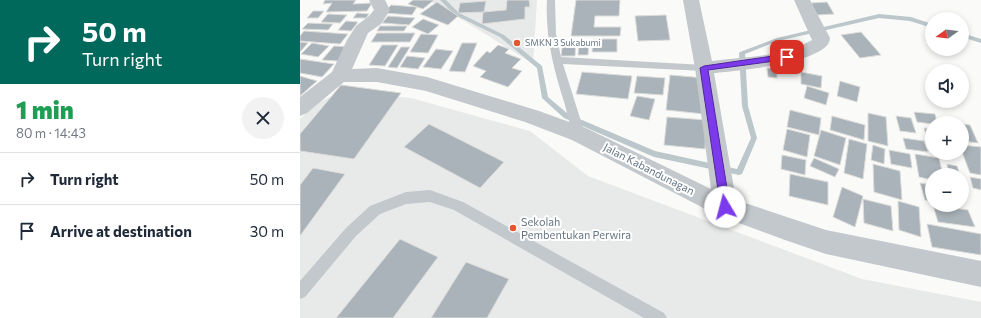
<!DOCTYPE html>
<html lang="en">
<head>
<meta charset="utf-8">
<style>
  :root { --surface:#fff; --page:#f2f2f3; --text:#1f2937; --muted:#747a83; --line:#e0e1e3 }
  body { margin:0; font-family:Commissioner,sans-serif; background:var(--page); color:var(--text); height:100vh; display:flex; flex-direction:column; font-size:15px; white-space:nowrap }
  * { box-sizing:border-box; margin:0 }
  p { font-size:13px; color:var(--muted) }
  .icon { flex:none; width:22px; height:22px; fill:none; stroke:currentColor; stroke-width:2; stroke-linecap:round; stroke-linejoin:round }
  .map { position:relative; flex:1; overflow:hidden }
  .sheet { display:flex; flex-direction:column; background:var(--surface); width:300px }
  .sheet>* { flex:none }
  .banner { background:#00695c; color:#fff; overflow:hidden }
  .needle { width:26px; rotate:256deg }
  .buttons { position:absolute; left:625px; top:12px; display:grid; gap:8px }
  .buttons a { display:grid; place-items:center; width:44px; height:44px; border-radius:50%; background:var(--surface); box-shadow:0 2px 6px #0003; font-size:20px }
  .pin { position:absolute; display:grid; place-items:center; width:34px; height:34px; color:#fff; margin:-17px; border-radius:8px; box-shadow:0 2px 6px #0006 }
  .me { position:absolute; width:44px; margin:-22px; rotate:352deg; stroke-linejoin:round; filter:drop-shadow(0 0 3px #0008) }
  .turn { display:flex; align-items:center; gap:14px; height:84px; padding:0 16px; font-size:18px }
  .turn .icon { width:52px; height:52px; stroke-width:2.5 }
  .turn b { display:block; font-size:28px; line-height:34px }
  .round { display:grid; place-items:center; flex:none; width:42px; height:42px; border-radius:21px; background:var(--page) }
  .summary { display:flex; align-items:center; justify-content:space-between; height:68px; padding:0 16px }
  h1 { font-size:24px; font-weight:800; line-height:30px; color:#1e9e55 }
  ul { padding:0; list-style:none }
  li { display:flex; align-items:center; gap:12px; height:52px; padding:0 16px; border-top:1px solid var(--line) }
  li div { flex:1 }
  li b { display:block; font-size:15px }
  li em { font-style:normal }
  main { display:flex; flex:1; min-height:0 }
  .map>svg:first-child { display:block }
  .built { fill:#e8e9e9 }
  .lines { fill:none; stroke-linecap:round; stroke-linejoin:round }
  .stream { fill:#bbc7cb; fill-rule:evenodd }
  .building { fill:#aab3b9; stroke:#dcdcda }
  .service { fill:#c3c8cc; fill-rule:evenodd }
  .minor { fill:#c3c8cc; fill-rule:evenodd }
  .route { fill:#7c3aed; stroke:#51269a }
  .poi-dot { fill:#e4572e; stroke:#fff; stroke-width:1.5 }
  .labels { text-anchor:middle; stroke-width:4; stroke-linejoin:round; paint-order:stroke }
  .far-poi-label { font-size:9px; fill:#657683; stroke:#fff; text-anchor:start }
  .street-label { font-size:11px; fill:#657683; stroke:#fff }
  .poi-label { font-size:11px; fill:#657683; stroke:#fff; text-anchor:start }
</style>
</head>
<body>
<main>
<section class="sheet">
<div class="banner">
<div class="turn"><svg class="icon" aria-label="right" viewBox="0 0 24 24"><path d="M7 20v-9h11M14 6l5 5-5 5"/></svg><div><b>50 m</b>Turn right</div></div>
</div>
<div class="summary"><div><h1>1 min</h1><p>80 m · 14:43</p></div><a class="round"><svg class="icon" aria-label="close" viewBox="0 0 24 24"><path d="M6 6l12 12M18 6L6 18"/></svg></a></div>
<ul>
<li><svg class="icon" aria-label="right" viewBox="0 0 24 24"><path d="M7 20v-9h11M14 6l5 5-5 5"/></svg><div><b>Turn right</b></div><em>50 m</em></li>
<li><svg class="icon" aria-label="arrive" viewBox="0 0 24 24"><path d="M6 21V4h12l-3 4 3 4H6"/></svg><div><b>Arrive at destination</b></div><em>30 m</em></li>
</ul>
</section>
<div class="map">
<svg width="681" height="318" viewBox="0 0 681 318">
  <rect width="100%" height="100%" fill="#fafaf8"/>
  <path class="built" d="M128,0H237L233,64L166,22Z
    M42,91L111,98L230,131L288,176L562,279L681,302V318H0V119L16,104Z"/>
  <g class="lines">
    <path class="stream" d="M140,0H146L159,13L204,35L242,66L248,97L268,114L355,151L437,169L451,138L442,106L439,53L440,52L477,38L579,14L611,17L632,24V28L610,21L579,18L478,41L445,54L448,106L457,138L442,174L439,175L354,157L264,118L242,98L237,68L200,37L155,15Z
      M662,33L681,39V43L662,37Z"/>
  </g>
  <path class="building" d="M25,0H56L53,4L72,3L67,11L26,12L32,3L23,4Z
    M113,0H134L123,9L108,4Z
    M207,0H229L230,7H225V19L182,24L183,12L206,10Z
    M276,0H320L319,16H295L294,27H321L320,36H271Z
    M186,1L184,12L158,13L160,3Z
    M137,2L158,16L148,25L120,14Z
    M527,2L534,14L517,15L511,3Z
    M91,5L117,7L112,15L84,13Z
    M13,11H24L18,18H7Z
    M57,13L69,14L66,18H53Z
    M28,14L47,15L40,23L21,22Z
    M366,15L370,40L338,41L335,16Z
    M88,16L115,18L109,25L82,23Z
    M123,19L139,25L128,34L112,27Z
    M46,21L58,22L51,31L38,30Z
    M8,23L33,24L28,30L2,29Z
    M80,26H107L104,31H77Z
    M4,31L48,34L40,44L0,41V36Z
    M561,32L581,55L560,58L541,35Z
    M77,33H115L110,42H71Z
    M121,34L138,35L128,53L110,52Z
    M293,39H317V52H292Z
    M263,41H276L275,56H261Z
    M0,42L8,43L0,52Z
    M12,43L29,46L18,57L1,54Z
    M162,43H177L165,72L149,71Z
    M279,43H289L288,55H278Z
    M82,45H98L85,66L69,65Z
    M198,45L209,49L205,53L221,59L212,68L222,71L208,87L180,77L186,71L173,66L187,51L190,53Z
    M34,46L49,47L38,61L22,60Z
    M101,47H110L97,68L88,67Z
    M136,49L153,51L141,69L123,67Z
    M107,56L125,58L118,69L100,67Z
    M0,59L34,64L22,77L0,73Z
    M467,68L477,69V78L468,77Z
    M282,72L332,76L328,99L276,94Z
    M501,72L522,76L521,88L501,84Z
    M370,75L405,78L404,114L366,110Z
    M0,76L17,81L0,96Z
    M337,76L365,78L363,95L334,93Z
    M540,81L560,87L557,102L537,96Z
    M41,85L101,93L54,159L0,151V134Z
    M507,86L529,93L526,105L504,98Z
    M337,96L355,99L349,120L330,116Z
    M490,110L521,118L519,135L487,127Z
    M614,112L635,114L637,123H632V124L617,122Z
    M568,113L586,117L588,146L568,141Z
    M532,116L565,125L564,140L530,130Z
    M596,116L611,118L616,133L600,131Z
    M367,117L406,120L405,149L364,145Z
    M129,124L204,162L180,188L104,147Z
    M662,124L670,125L678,143L662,141Z
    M624,128L632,129V152Z
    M487,129L510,135L507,157L483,150Z
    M521,130L546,138L540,165L514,156Z
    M603,138L624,141L628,152L606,149Z
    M549,139L567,144L563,179L544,173Z
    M573,145L585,149L584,164L571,160Z
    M662,145L681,147V175L670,173L662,152Z
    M589,150L610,154L612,168L591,164Z
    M633,153H654L656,156Z
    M615,154L639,158L643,175H632V180L619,177Z
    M482,155L506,160L505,175L481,169Z
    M514,158L539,169L535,177L510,166Z
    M573,164L600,171L602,200L574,192Z
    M647,164L657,166L660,175H649Z
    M13,168L45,174L0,236V185Z
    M490,174L528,182V205L489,196Z
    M670,177L681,179V190L673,188Z
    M620,183L632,185V201L625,200Z
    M542,187L563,196L555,227L533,217Z
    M563,199L591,206L593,231L564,223Z
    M598,201L619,207L621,237L599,230Z
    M633,205L668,210L675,227L638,222Z
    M627,224L681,234V255L632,247Z
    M100,239L138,257L93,318H36Z
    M166,262L209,279L187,318H131Z"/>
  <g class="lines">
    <path class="service" d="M247,0H255L256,34L261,57L404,65L409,68L404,71L263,64L285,134L283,137L279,139L275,137C270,128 268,116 265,105C254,70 245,37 247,0Z
      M130,190L163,202L364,313L367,318H344L154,210L130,202L106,204L80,214L56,236L5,297L0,299V281L46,228L70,206L106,192Z"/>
    <path class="minor" d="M69,0H85L90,10L81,24L68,33L52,69L77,68L127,77L239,111L286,128L411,189L395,68L383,0H399L412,61C445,57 483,57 512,40L494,0H510L530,38C530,63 434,71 414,73L436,200L526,230L681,261V287L526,254L485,240L417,215L272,140L225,122L126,91L77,82H44L7,113L0,116V97L32,72L47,40L56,26L69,16L74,10Z"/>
  </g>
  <path class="route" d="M487,54L491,57L490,59L408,70L430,207L428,210L425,211L421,210L400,68L404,66Z"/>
  <g class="poi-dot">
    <circle cx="217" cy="43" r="4"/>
    <circle cx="213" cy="228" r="4"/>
  </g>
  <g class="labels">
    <g class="far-poi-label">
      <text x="225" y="46">SMKN 3 Sukabumi</text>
    </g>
    <g class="street-label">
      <text transform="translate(349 169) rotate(27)" y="4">Jalan Kabandunagan</text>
    </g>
    <g class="poi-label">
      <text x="221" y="226">Sekolah<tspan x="221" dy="13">Pembentukan Perwira</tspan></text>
    </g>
  </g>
</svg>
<div class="buttons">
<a><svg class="needle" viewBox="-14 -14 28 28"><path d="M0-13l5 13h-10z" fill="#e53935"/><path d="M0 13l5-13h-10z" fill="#747a83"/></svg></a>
<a><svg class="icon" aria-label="sound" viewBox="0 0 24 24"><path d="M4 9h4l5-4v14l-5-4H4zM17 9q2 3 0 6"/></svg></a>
<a>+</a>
<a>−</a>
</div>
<div class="pin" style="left:487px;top:57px;background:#d93025"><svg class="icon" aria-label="arrive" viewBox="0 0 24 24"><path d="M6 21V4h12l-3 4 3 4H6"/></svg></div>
<svg class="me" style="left:425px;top:207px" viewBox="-20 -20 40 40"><circle r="19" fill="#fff"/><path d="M0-13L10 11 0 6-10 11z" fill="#7c3aed"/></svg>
</div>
</main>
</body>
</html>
